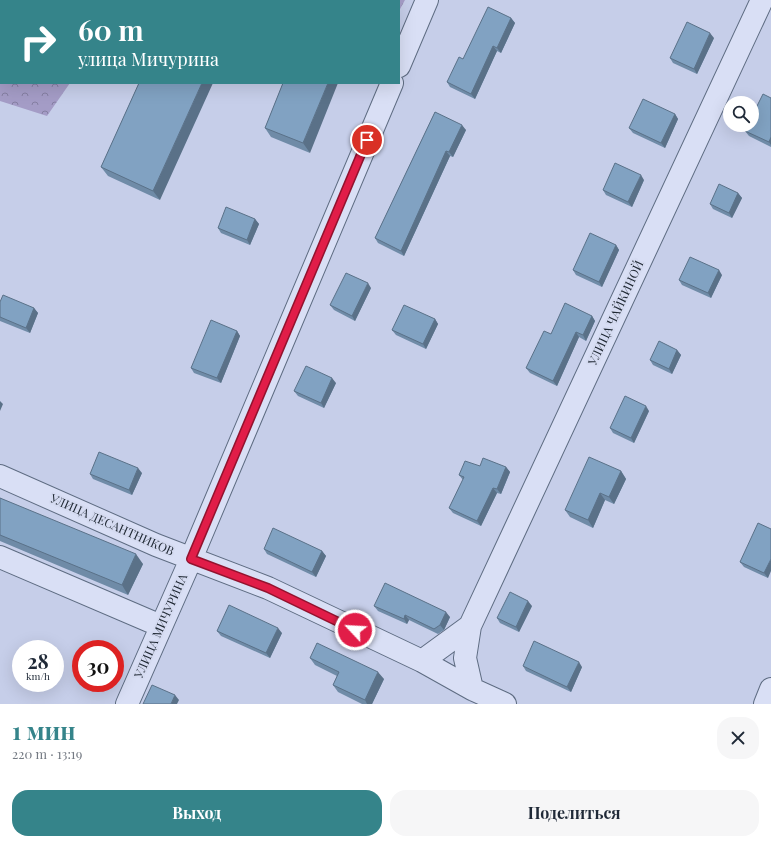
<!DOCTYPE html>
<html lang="ru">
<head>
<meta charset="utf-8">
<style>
  :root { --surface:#fff; --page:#f6f6f7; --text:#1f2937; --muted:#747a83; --accent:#35848a }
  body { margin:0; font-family:"Playfair Display",serif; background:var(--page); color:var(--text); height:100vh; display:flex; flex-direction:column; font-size:15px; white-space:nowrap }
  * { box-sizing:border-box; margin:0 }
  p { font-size:13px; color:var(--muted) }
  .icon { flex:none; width:22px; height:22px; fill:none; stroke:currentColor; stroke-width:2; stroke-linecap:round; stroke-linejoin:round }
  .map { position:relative; height:704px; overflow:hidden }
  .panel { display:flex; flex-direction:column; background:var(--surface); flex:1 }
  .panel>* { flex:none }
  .banner { position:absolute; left:0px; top:0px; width:400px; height:84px; box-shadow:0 4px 16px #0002; background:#35848a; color:#fff; overflow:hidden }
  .tools { position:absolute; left:723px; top:96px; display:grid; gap:8px }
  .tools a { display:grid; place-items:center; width:36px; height:36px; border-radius:50%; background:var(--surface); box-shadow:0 4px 16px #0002; font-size:20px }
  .speed { position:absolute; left:12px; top:640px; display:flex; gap:8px; font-size:20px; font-weight:700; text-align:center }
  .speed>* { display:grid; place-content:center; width:52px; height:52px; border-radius:50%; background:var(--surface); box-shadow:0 4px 16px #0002; line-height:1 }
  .speed small { font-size:10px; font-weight:400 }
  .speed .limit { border:6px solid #d22; background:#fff; color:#111 }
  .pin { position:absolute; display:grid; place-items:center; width:34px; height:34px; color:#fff; margin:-17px; border:2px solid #fff; border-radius:50%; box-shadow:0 1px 4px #0007 }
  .me { position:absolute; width:44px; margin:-22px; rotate:295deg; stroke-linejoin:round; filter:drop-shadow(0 0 3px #0008) }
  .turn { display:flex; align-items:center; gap:14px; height:84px; padding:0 12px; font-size:18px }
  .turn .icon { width:52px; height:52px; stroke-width:2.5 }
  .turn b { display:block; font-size:28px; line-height:34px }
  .round { display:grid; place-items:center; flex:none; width:42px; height:42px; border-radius:16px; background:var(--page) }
  .summary { display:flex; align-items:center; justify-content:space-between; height:68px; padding:0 12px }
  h1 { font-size:24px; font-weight:700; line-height:30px; color:var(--accent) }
  .cta { display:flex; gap:8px; margin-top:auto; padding:8px 12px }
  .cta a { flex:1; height:46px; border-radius:16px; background:var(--accent); color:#fff; font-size:16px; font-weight:700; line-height:46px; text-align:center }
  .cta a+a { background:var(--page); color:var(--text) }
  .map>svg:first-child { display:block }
  .forest { fill:url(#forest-crowns) }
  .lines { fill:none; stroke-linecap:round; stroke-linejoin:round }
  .minor-casing { stroke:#5e6c82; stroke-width:24 }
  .minor { stroke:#d9dff5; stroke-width:22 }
  .wall { fill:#6f8ba7 }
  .shaded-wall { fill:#5a7188 }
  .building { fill:#81a2c2; stroke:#5a7188 }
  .route-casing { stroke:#92132f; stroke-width:10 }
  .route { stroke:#e11d48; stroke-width:7 }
  .labels { text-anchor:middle; stroke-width:4; stroke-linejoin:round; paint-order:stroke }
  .street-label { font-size:12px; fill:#202934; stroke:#d5dbf1 }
</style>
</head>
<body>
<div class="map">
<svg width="771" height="704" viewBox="0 0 771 704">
  <defs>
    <pattern id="forest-crowns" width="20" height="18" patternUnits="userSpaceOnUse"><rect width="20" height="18" fill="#a49cc6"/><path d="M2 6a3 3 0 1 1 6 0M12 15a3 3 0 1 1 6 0" fill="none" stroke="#857fa2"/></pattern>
  </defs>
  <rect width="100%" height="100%" fill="#c6cee9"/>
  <path class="forest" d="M0,0H129L1,1V83H70L47,116L0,101Z
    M329,0H405L399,11V1Z"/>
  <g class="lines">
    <g class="minor-casing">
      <path id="minor" d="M399,66L427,0
        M0,476L156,545L268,588L422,661L472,689L505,704
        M0,557L161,626
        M470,626L465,658L472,689
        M422,661L470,626L762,0
        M127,704L191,559L392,83
        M765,704L771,689"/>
    </g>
    <use href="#minor" class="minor"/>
  </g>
  <path class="wall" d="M511,18L515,23L501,53L497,51L475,99L450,87L447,82L463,59Z
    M714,38L697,74L673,63L670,58Z
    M139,83L160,200L108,176L101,167Z
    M283,83L310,153L271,137L265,128Z
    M771,98V147L749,136L745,131Z
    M435,112L466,130L453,157L450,156L404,256L378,243L375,238Z
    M675,114L678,119L665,148L633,133L629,128Z
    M644,180L632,207L606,195L603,190Z
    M738,193L742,198L732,218L713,209L710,204Z
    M255,219L259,224L250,245L221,233L218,228Z
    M616,245L619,250L602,287L576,275L573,270Z
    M722,275L711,298L682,285L679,280Z
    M371,288L355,321L334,310L330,305Z
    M0,302L34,308L38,313L30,333L0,321Z
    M592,316L595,321L586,341L579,337L557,386L530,373L526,368L551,334Z
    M435,319L438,324L426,349L396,335L392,330Z
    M237,331L240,336L221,383L194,373L191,368Z
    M677,350L681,355L672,374L653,365L650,360Z
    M336,383L324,408L298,396L294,391Z
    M649,411L634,443L613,433L610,428Z
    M480,466L506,467L510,472L501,494L497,493L481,526L453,513L449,508L463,480L459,475Z
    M621,471L626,479L614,504L605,500L593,528L570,517L565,510Z
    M142,473L132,495L93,479L90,474Z
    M0,498L143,564L128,595L0,541Z
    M771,529L768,578L744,567L740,562Z
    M264,549L322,551L326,556L316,577L267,554Z
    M374,606L450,617L444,630L438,634L409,620L407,624L378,611Z
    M532,606L519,632L500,623L497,618Z
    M217,631L282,633L270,658L221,636Z
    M310,658L384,679L372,704H362L338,692L333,685L337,676L315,665Z
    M523,666L582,667L571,692L526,671Z"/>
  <path class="shaded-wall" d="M511,18L515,23L501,53L497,48Z
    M710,33L714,38L697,74L694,69Z
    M493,46L497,51L475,99L471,94Z
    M202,83H213L160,200L153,191Z
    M328,83H338L310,153L303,143Z
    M675,114L678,119L665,148L661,143Z
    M462,125L466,130L453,157L449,152Z
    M771,137V145L769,142Z
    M446,151L450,156L404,256L401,251Z
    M641,175L644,180L632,207L628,202Z
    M738,193L742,198L732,218L729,213Z
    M255,219L259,224L250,245L247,240Z
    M616,245L619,250L602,287L599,282Z
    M719,270L722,275L711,298L708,293Z
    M368,283L371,288L355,321L352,316Z
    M34,308L38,313L30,333L26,328Z
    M592,316L595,321L586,341L583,335Z
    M435,319L438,324L426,349L423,344Z
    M237,331L240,336L221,383L217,378Z
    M576,332L579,337L557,386L553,381Z
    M677,350L681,355L672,374L669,369Z
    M332,378L336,383L324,408L321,403Z
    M0,401L3,404L0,411Z
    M646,406L649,411L634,443L631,438Z
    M506,467L510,472L501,494L497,489Z
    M138,468L142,473L132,495L129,490Z
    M621,471L626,479L614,504L609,497Z
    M493,488L497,493L481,526L477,521Z
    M600,493L605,500L593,528L588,520Z
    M322,551L326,556L316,577L312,572Z
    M136,554L143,564L128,595L122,585Z
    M771,559V571L768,578L764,573Z
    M528,601L532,606L519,632L516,627Z
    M446,612L450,617L444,630L440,625Z
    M405,615L409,620L407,624L404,619Z
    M278,628L282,633L270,658L266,653Z
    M579,662L582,667L571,692L567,687Z
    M378,672L384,679L372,704H367L365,700Z
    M175,695L179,700L177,704H171Z"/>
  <path class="building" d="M176,0H195L197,1H176Z
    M265,0H277L279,1H265Z
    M488,7L511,18L497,48L493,46L471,94L447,82L459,57L463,59Z
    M687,22L710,33L694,69L670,58Z
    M139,83H202L153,191L101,167Z
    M283,83H328L303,143L265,128Z
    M763,94L771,98V137L769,142L745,131L748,125H752V116Z
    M643,99L675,114L661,143L629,128Z
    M435,112L462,125L449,152L446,151L401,251L375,238Z
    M615,163L641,175L628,202L603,190Z
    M719,184L738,193L729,213L710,204Z
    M226,207L255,219L247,240L218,228Z
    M590,233L616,245L599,282L573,270Z
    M690,257L719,270L708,293L679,280Z
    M346,273L368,283L352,316L330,305Z
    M3,295L34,308L26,328L0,317V302Z
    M565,303L592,316L583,335L576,332L553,381L526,368L544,331L551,334Z
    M404,305L435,319L423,344L392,330Z
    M211,320L237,331L217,378L191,368Z
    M659,341L677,350L669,369L650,360Z
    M306,366L332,378L321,403L294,391Z
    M625,396L646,406L631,438L610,428Z
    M99,452L138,468L129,490L90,474Z
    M589,457L621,471L609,497L600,493L588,520L565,510Z
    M483,458L506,467L497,489L493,488L477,521L449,508L464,477L459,475L465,461L480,466Z
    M0,498L136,554L122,585L0,535Z
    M758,523L771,529V559L764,573L740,562Z
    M273,528L322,551L312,572L264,549Z
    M385,583L446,612L440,625L434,629L405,615L404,619L374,606Z
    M510,592L528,601L516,627L497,618Z
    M229,605L278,628L266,653L217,631Z
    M534,641L579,662L567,687L523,666Z
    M317,643L378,672L365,700L333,685L339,672L310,658Z
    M152,685L175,695L171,704H143Z"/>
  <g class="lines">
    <g class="route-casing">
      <path id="route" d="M355,630L268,588L191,559L367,140"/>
    </g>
    <use href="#route" class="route"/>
  </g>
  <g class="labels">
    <g class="street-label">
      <text transform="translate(616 313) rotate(-65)" y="4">УЛИЦА ЧАЙКИНОЙ</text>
      <text transform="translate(112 525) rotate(24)" y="4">УЛИЦА ДЕСАНТНИКОВ</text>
      <text transform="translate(161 626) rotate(-66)" y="4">УЛИЦА МИЧУРИНА</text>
    </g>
  </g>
</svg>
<div class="tools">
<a><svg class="icon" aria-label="search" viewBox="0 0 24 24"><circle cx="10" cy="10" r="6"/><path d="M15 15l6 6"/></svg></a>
</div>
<div class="speed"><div>28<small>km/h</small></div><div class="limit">30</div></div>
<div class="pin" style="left:367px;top:140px;background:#d93025"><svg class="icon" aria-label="arrive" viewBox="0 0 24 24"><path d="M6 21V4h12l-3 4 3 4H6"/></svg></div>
<svg class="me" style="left:355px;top:630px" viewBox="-20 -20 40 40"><circle r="17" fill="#e11d48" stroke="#fff" stroke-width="3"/><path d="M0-11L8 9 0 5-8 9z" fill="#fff"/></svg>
<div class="banner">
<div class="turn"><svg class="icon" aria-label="right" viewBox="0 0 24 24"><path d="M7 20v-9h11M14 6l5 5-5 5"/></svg><div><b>60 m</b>улица Мичурина</div></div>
</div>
</div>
<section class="panel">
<div class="summary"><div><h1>1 мин</h1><p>220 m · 13:19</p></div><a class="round"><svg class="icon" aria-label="close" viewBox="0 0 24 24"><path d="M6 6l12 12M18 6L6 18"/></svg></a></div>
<div class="cta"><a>Выход</a><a>Поделиться</a></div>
</section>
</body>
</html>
